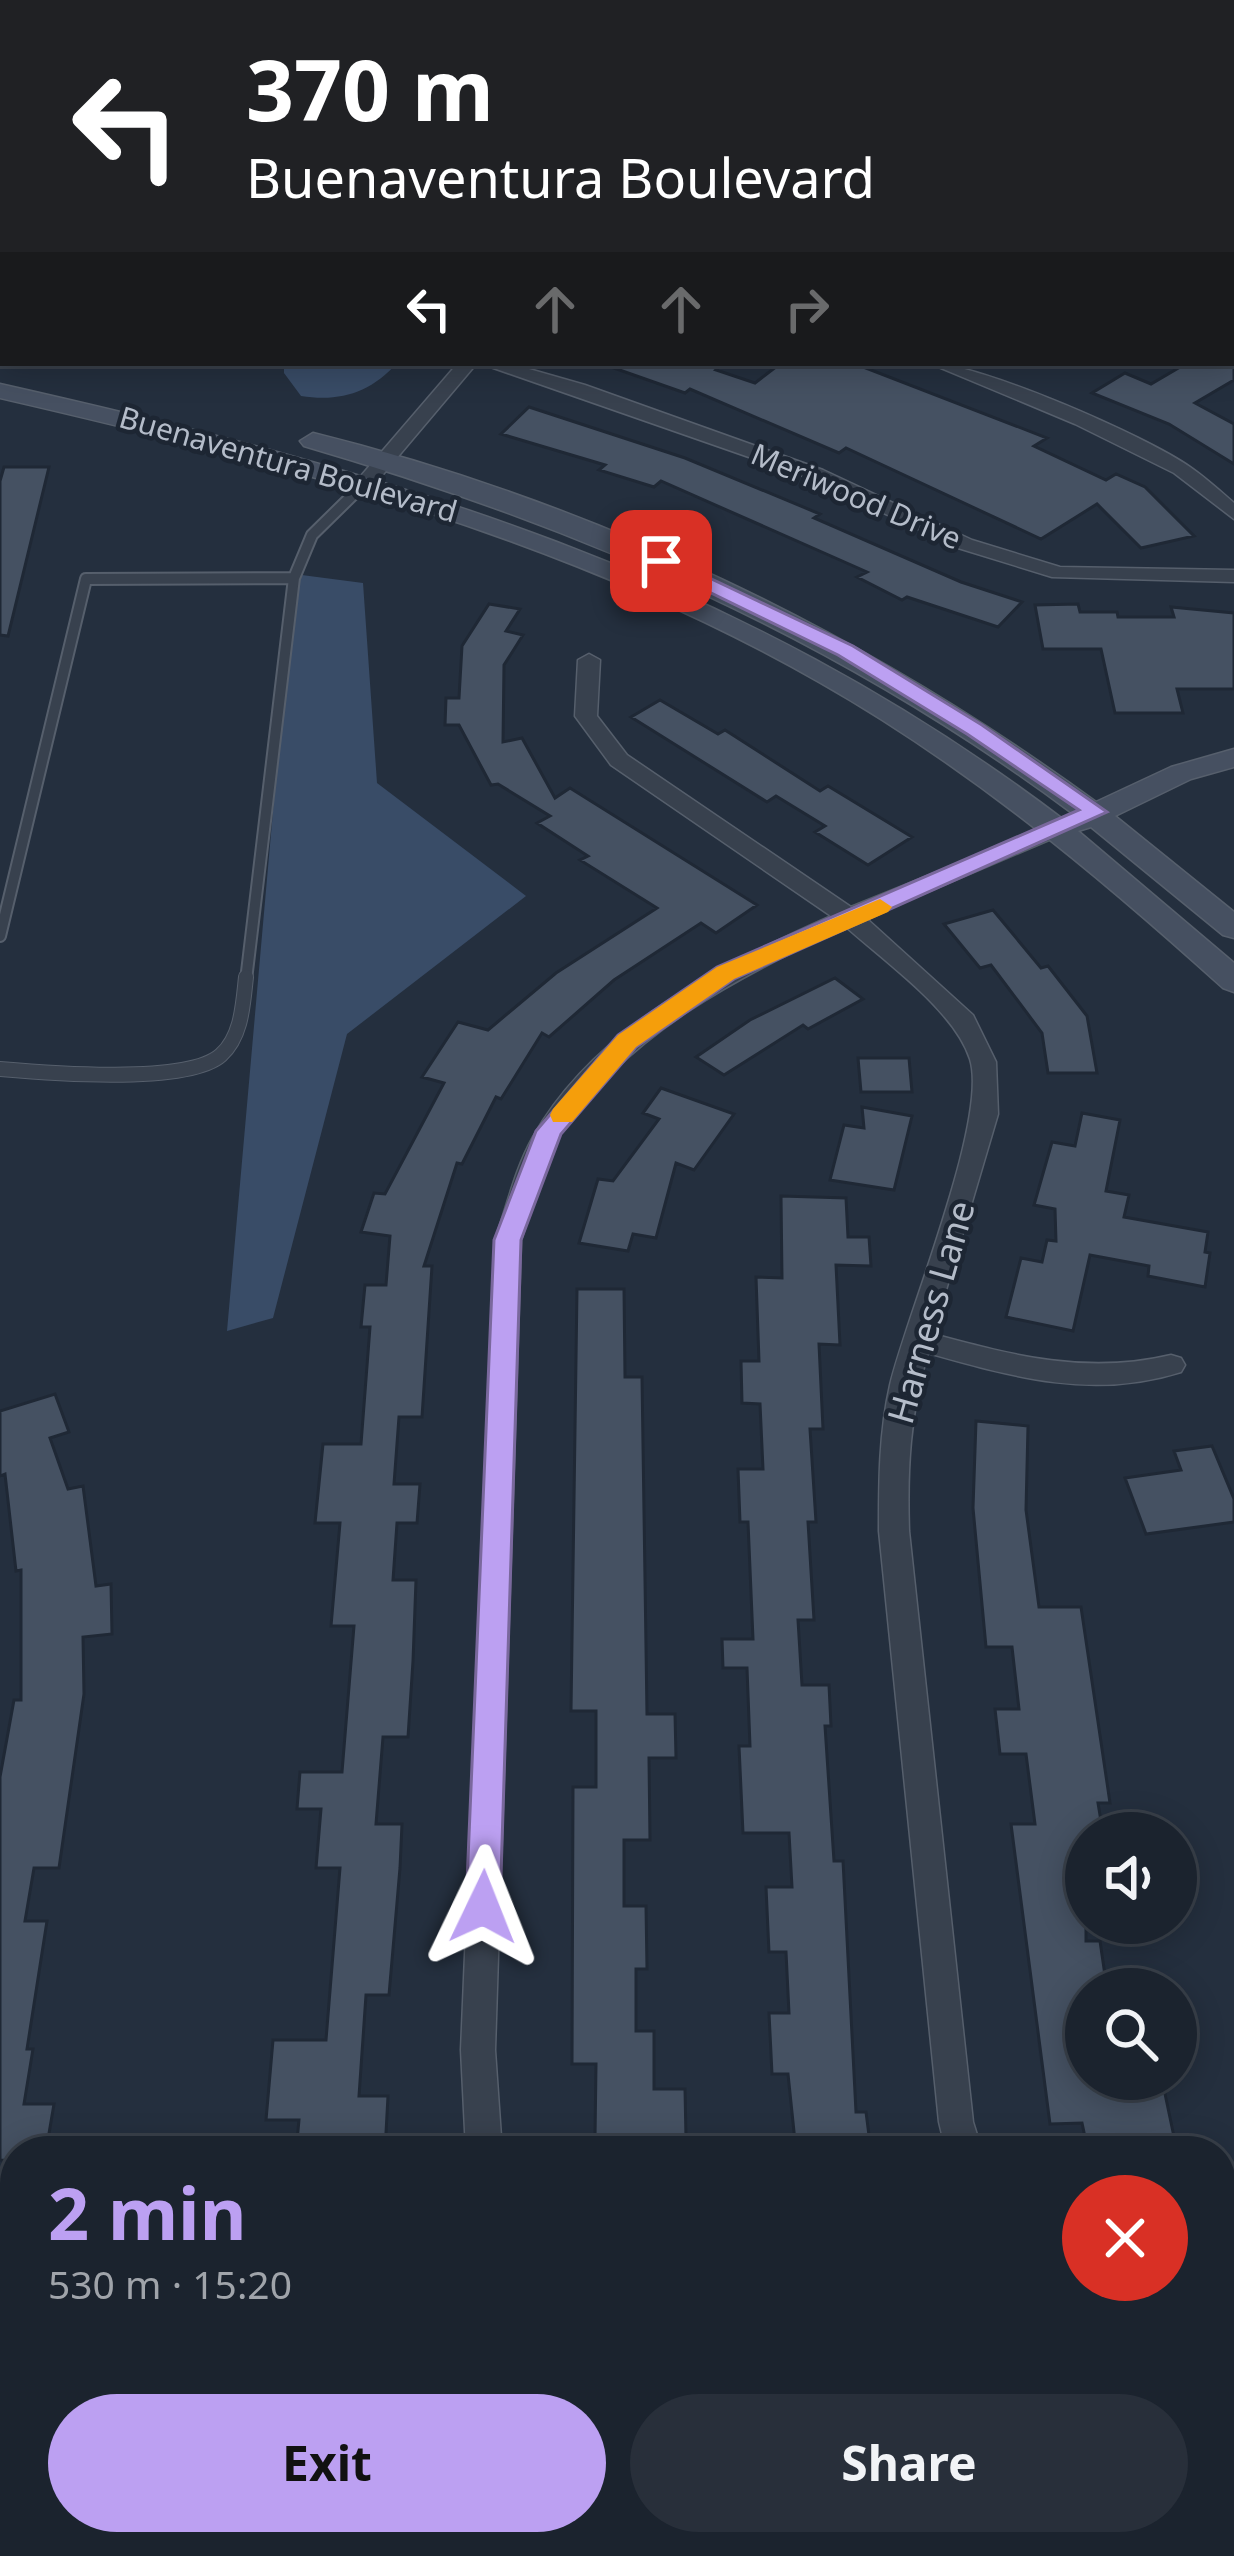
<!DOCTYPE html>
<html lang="en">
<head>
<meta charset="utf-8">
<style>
  :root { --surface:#1b232e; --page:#282f3a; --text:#f1f3f6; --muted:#a0a4aa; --line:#39404a; --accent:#bca0f2 }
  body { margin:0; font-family:"Noto Sans",sans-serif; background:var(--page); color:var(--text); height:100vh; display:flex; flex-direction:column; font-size:45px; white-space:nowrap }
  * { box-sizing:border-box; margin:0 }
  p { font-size:39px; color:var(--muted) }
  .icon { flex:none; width:66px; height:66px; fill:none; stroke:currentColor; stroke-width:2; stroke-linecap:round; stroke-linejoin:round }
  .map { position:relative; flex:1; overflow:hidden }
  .sheet { position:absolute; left:0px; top:2136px; width:1236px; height:420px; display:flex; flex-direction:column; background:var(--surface); border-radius:48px 48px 0 0; box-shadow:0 6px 30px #0003,0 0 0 3px var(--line) }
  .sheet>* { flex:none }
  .banner { position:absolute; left:0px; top:0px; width:1236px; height:366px; box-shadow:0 6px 30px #0003,0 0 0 3px var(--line); background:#202124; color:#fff; overflow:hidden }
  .controls { position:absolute; left:1065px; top:1812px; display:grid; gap:24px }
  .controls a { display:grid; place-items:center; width:132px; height:132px; border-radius:50%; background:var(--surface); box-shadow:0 6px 30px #0003,0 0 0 3px var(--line); font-size:60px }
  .pin { position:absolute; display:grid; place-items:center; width:102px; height:102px; color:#fff; margin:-51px; border-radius:24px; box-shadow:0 6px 18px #0006 }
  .me { position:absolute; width:132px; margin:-66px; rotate:2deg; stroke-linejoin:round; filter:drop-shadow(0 0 9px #0008) }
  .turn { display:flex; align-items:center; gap:42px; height:252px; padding:0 48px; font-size:54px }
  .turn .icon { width:156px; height:156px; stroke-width:2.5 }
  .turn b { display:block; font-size:84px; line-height:102px }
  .lanes { display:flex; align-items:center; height:114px; padding:0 48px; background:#0003; justify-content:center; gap:60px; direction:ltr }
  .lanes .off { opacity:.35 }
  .round { display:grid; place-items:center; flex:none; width:126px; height:126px; border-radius:63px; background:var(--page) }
  .summary { display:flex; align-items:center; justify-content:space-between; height:204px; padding:0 48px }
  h1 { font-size:72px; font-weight:700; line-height:90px; color:var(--accent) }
  .cta { display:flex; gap:24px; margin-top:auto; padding:24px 48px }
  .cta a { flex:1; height:138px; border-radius:72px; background:var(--accent); color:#111; font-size:48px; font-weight:700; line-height:138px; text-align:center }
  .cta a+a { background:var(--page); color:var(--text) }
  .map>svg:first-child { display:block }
  .water { fill:#394c67 }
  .building { fill:#455162; stroke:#1f2835; stroke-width:3 }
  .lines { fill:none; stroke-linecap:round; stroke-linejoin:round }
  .lane-far1-casing { stroke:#565f6c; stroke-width:14 }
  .lane-casing { stroke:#565f6c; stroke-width:16 }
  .street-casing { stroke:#565f6c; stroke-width:3 }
  .secondary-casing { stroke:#565f6c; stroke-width:3 }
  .lane-far1 { stroke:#38414e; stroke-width:10 }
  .lane { stroke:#38414e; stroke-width:14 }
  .street { fill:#38414e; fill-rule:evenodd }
  .secondary { fill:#465061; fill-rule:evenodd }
  .route { fill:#bca0f2; stroke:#7a689d; stroke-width:3 }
  .slow { fill:#f59e0b }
  .labels { text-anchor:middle; stroke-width:9; stroke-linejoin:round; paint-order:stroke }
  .far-street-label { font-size:30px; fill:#b4bcc9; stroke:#1d2633 }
  .street-label { font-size:36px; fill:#b4bcc9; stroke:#1d2633 }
</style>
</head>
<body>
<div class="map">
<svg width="1234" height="2556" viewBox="0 0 1234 2556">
  <rect width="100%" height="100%" fill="#242f3e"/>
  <path class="water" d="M0,0H424L427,3H3L0,88Z
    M284,363H397C370,393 340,402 301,396L284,373Z
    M294,574L363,583L377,783L526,896L347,1034L273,1318L227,1331Z"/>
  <path class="building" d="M612,363H725L716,370L755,383L781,363H853L1047,438L1034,446L1106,480L1116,474L1145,487L1194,536L1141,548L1097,504L1041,539L846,448L839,453L690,389L685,393L611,367Z
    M1187,363H1234V380L1195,403L1234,424V464L1169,424L1092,393L1125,373L1151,384Z
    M529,407L685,458L820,514L814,518L961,582L1022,602L998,627L907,597L902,600L857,577L867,572L661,481L654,487L599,470L605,465L501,434Z
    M4,467H49L8,636L0,635V481Z
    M489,604L520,609L506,631L523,635L504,665L503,742L522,738L555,798L570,788L757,905L716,933L701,923L614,980L549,1037L542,1033L501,1099L496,1097L462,1164L457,1163L424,1266H432L422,1417H399L394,1484H420L417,1523H397L393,1580H416L413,1661L408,1737H383L376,1824H402L400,1868L389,1995H366L359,2096H388L385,2151H296L299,2120H266L273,2040H326L340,1868H316L321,1809H297L300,1772H342L354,1626H331L340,1523H315L323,1444H361L370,1327H361L365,1285H386L390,1236L361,1232L374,1193L385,1194L444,1083L422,1077L458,1022L488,1030L556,973L657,908L580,860L588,856L537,823L550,816L498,784L491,785L459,725H445L446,698H459L462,646Z
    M1078,604L1080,612H1117L1118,617H1174L1171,607L1234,613V689H1177L1183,713H1115L1101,649H1043L1035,605Z
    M660,700L718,734L725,730L820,791L828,786L912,837L868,865L815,832L825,826L776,796L767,802L631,717Z
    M993,910L1041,968L1048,966L1087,1016L1097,1073H1048L1042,1033L991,965L980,968L944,924Z
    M835,978L863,999L808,1029L803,1025L724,1075L696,1057L750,1020Z
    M858,1058H909L912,1092H861Z
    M661,1088L734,1114L694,1170L676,1163L656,1238L633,1234L628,1251L579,1243L598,1179L613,1181L659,1119L643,1113Z
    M862,1107L912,1116L894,1190L830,1180L844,1125L864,1128Z
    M1082,1113L1120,1120L1106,1191L1129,1195L1124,1217L1208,1232L1205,1252L1210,1253L1205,1287L1148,1276L1149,1266L1090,1255L1073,1331L1006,1317L1021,1258L1042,1262L1047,1240L1056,1241L1055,1209L1034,1205L1052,1142L1075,1146Z
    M781,1196L846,1198L848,1237H869L871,1266L836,1265L840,1345L819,1344L823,1429H810L816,1522H808L814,1620H798L802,1685H829L831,1726H825L834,1861H843L856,2112H866L871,2151H796L788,2074H772L769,2013H789L786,1952H769L766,1887H792L789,1833H743L739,1746H750L747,1668H723L722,1639H753L748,1522H740L738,1469H763L760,1404L742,1403L741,1361H759L756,1277L782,1278Z
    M577,1289H624L625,1377H642L647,1714H675L676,1758H649L650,1840H624V1906H646L647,1969H636V2031H654V2089H685L686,2138H595L596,2064H572L573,1787H596V1711H571Z
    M55,1394L69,1432L50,1438L68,1489L83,1486L96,1586L111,1584L112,1634L83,1637L84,1694L59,1868H34L25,1921H47L27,2049H33L24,2104H54L46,2151H15V2161L0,2160V1777L14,1700H21V1570L16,1571L5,1474L0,1476V1411Z
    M976,1421L1028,1426L1026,1510L1039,1607H1081L1110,1803H1098L1103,1833H1086V1941H1100L1107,1989H1086V2079H1141L1143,2090L1164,2089L1177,2151H1088L1082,2123L1050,2124L1011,1824H1035L1026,1754H1000L995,1709H1019L1012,1647H986L973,1508Z
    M1212,1446L1234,1499V1522L1146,1534L1125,1478L1181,1470L1174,1451Z"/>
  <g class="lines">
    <g class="lane-far1-casing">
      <path id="lane-far1" d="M0,936L86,579L294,578
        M246,980L294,578L312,535L367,481"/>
    </g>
    <g class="lane-casing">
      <path id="lane" d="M0,1069C45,1073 188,1085 221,1055C242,1036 243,1004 246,977"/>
    </g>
    <g class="street-casing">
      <path id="street" d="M712,0H728V3H712Z
        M790,0H836L787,3Z
        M1233,190H1234V201H1233Z
        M1233,324H1234V335H1233Z
        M458,363H477L374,485H360V477Z
        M479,363H508L585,385L823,470L972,540L1060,567L1234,570V582L1052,577L958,548L809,478Z
        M929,363C979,363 1146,436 1190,467C1206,478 1220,491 1234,503V519L1174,473L1075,424Z
        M589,654L600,660L597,716L627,755L851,907L1051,826H1067L1070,831L866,918L973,1015L996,1062L998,1114L933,1334C1014,1356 1088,1375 1171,1355L1181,1358L1185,1365L1181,1372C1093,1400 1013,1377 928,1353C910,1412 907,1470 909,1531L973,2122L982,2151H946L939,2122L879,1531C879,1482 879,1433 890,1385C907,1314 989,1119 970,1059C954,1010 885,962 846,927C740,975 625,1035 559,1136C539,1166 533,1206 521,1240L495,2050L502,2151H466L461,2050L495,1240C507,1206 515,1169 533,1137C595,1027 721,965 831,916L611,765L575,716L578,660Z
        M536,2541H574L578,2556H540Z
        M653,2541H722L714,2556H645Z
        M1108,2541H1148L1154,2556H1114Z"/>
    </g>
    <g class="secondary-casing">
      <path id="secondary" d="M0,384C394,473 736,571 1064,820L1072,813C837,638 584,528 304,446L300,441L313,433C595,503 862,631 1096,802L1171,767L1234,749V767L1191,779L1115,816L1234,912V938L1223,935L1091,827L1078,831L1234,963V992L1223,988C1097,874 967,766 819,682C566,537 282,463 0,398Z"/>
    </g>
    <use href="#lane-far1" class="lane-far1"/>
    <use href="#lane" class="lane"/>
    <use href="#street" class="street"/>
    <use href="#secondary" class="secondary"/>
  </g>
  <path class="route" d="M661,555L853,646L982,725L1107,812L734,979L636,1047L561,1134L521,1240L500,1907L495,1917L483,1922L471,1917L466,1907L494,1240L536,1131L618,1035L717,967L1079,810L967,734L838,655L654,565L651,561Z"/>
  <path class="slow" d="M880,899L892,907L888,912L734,979L636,1047L572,1122H553L550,1115L553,1109L618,1035L717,967Z"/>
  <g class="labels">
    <g class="far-street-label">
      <text transform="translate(288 465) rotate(16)" y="10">Buenaventura Boulevard</text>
      <text transform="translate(856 497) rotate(23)" y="10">Meriwood Drive</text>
    </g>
    <g class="street-label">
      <text transform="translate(931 1312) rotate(-74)" y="13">Harness Lane</text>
    </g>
  </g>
</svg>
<div class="controls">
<a><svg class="icon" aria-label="sound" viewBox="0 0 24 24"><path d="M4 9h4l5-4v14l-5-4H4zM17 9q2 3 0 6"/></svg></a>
<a><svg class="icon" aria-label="search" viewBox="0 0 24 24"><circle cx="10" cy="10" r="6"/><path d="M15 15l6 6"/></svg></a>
</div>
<div class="pin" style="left:661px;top:561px;background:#d93025"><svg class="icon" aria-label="arrive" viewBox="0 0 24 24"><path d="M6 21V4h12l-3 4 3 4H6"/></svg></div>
<svg class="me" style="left:483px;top:1907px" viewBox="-20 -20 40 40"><path d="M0-17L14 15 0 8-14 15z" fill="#bca0f2" stroke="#fff" stroke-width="4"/></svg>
<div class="banner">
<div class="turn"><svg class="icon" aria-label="left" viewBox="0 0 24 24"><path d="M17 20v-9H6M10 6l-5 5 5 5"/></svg><div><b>370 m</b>Buenaventura Boulevard</div></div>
<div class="lanes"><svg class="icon" aria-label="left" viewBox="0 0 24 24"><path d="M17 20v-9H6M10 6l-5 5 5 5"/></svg><svg class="icon off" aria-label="ahead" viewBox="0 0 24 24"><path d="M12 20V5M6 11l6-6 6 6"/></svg><svg class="icon off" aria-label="ahead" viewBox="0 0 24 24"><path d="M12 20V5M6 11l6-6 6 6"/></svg><svg class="icon off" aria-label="right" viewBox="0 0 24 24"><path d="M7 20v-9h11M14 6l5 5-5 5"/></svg></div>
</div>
<section class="sheet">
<div class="summary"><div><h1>2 min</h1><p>530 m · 15:20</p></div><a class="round" style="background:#d93025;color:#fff"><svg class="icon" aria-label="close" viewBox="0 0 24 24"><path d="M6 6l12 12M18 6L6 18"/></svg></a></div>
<div class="cta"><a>Exit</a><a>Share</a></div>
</section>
</div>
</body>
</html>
